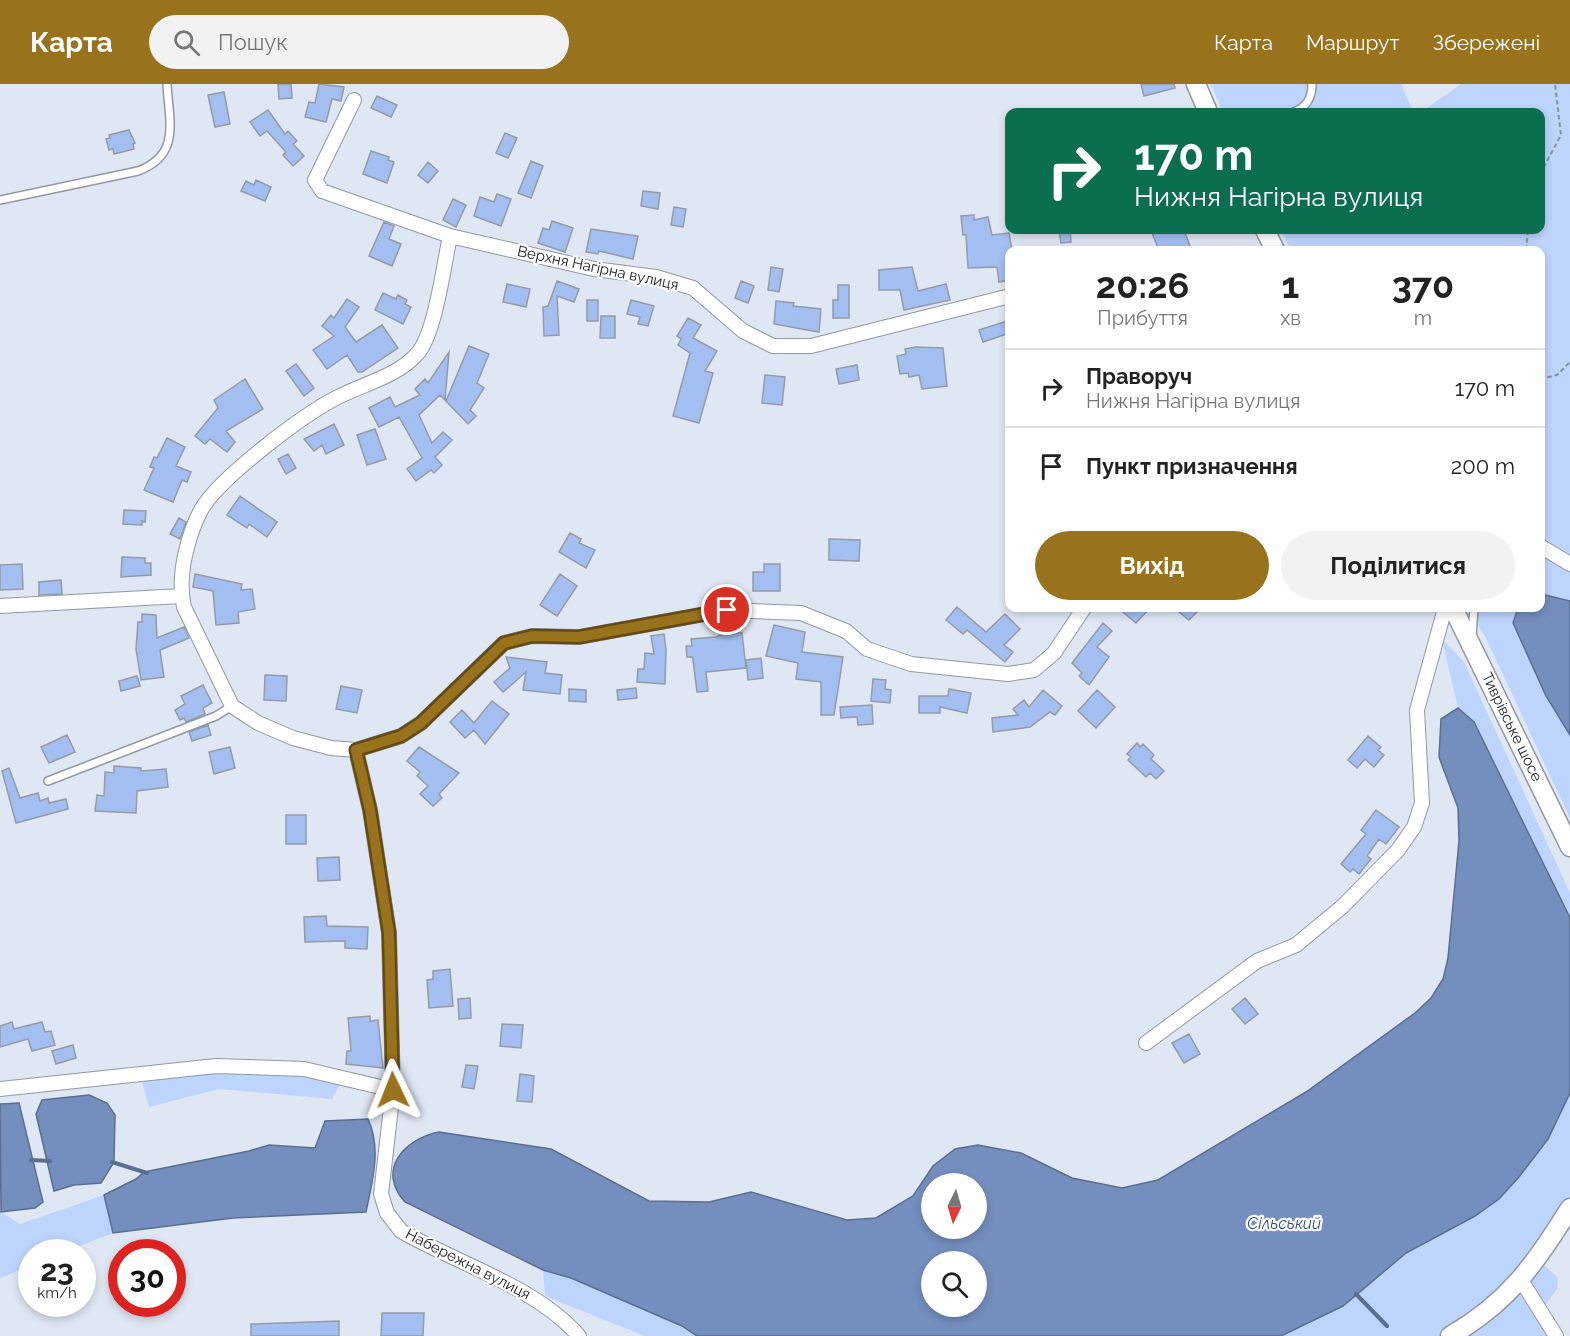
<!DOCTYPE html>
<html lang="uk">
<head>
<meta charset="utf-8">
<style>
  :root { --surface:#fff; --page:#f2f2f2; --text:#222; --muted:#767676; --line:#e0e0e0; --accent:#98721d }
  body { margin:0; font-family:Raleway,sans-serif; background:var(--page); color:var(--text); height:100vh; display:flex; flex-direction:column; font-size:22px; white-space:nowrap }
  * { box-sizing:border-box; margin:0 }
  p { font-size:20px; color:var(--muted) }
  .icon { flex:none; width:33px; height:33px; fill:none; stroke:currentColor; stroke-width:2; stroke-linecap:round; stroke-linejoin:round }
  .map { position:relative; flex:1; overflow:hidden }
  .details { position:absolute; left:1005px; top:162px; width:540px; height:366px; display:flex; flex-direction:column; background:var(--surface); border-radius:12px; box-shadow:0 3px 9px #0003 }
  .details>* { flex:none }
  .guide { position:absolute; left:1005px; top:24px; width:540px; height:126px; border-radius:12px; box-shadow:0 3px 9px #0003; background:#0b6e4f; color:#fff; overflow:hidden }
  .needle { width:39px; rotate:185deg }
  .controls { position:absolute; left:921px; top:1089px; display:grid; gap:12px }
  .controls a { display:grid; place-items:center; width:66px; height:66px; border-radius:50%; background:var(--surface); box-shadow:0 3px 9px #0003; font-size:30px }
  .speed { position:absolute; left:18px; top:1155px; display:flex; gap:12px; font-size:30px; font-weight:700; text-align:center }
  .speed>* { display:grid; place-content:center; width:78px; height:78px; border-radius:50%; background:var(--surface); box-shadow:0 3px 9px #0003; line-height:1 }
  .speed small { font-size:15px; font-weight:400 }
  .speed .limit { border:9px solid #d22; background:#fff; color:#111 }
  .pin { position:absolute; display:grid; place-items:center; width:51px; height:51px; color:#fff; margin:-26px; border:3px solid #fff; border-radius:50%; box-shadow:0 2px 6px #0007 }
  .me { position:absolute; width:66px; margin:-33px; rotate:358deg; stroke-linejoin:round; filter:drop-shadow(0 0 4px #0008) }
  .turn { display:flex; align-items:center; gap:21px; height:126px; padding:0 30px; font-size:27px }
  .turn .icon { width:78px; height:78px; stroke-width:2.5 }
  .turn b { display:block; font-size:42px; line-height:51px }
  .eta { display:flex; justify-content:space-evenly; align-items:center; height:102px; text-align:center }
  .eta b { font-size:36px; font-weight:700; line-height:42px }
  .primary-button { display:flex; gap:12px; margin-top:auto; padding:12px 30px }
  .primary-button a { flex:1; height:69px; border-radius:36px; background:var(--accent); color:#fff; font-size:24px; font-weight:700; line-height:69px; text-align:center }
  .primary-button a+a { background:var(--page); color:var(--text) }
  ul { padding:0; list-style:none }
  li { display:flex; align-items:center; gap:18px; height:78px; padding:0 30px; border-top:2px solid var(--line) }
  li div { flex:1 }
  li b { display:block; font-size:22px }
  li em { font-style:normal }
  header { display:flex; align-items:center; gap:36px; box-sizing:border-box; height:84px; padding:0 30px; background:var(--accent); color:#fff }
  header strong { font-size:28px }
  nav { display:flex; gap:33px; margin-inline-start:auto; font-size:21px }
  .search { width:420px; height:54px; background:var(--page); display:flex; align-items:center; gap:15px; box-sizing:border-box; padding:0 21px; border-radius:33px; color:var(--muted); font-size:22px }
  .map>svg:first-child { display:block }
  .green { fill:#bdd4fd }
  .water { fill:#748ebe; stroke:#5b6e91; stroke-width:1.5; fill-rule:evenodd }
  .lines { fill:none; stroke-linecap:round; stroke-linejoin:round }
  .stream { stroke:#5b6e91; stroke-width:4 }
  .building { fill:#a3bff2; stroke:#949aa6; stroke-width:1.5 }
  .service-casing { stroke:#9198a3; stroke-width:10 }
  .minor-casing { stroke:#9198a3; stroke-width:16 }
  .secondary-casing { stroke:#9198a3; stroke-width:21 }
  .path { stroke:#8c919b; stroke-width:2; stroke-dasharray:4.5 3; stroke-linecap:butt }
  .service { stroke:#fff; stroke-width:7 }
  .minor { stroke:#fff; stroke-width:14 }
  .secondary { stroke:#fff; stroke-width:18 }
  .route-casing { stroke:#634a13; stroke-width:15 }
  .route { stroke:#98721d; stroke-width:10 }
  .labels { text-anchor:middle; stroke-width:4.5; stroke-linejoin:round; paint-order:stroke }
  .street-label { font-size:15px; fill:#202328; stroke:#fff }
  .water-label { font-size:16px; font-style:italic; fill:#31508e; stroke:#fff }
</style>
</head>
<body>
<header>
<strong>Карта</strong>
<div class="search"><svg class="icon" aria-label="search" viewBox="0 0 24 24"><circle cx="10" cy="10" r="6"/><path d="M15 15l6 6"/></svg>Пошук</div>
<nav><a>Карта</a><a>Маршрут</a><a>Збережені</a></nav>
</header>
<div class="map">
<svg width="1570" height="1252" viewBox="0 0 1570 1252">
  <rect width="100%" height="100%" fill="#e0e7f4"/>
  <path class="green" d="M1211,0H1401L1413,28H1223Z
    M1461,0H1570V517L1541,510L1540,166H1291L1281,146H1540V28H1421Z
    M1467,524H1518L1513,539L1546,612L1570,651V734L1485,552Z
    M1442,555L1464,578L1570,809V834L1474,638L1458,624Z
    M1570,968V1124L1538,1175L1558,1194L1557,1205L1541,1227L1556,1252H1261Z
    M186,985L344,993L332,1015L219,1005L149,1023L140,991Z
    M104,1111L113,1149L64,1168H32L31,1182L0,1194V1127L20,1140Z
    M543,1186L571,1194L682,1242L698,1252H645L545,1212Z"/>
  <path class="water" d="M1541,510L1570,517V651L1546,612L1513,539L1518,524H1540Z
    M1458,624L1474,638L1570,834V1009L1548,1055L1519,1093L1499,1115L1475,1132L1406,1169L1343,1222L1281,1252H697L682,1242L571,1194L543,1186L405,1118C376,1086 404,1055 439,1048L551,1065L649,1117L709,1118L751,1108L847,1136L876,1134L913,1112L933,1082L955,1065L978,1061L1021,1069L1072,1094L1122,1104L1158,1096L1306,1008L1415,929L1431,914L1443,895L1448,874L1459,757L1458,724L1439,673L1441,635ZM932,1100H976V1144H932ZM932,1178H976V1222H932Z
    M89,1011L107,1019L115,1031L114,1078L101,1099L74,1101L54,1107L36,1030L42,1016Z
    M19,1019L43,1118L35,1124L1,1128L0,1020Z
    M368,1035C382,1065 372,1098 366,1128L233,1134L113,1149L104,1111L136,1095L144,1088L249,1067L269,1061L315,1064L325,1037Z"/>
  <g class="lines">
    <path class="stream" d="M31,1076L50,1077
      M112,1078L147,1089
      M1356,1210L1387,1242"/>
  </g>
  <path class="building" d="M278,0H291L292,14L279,15Z
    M319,0L344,3L341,17L332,15L326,38L305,33L309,18L315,19Z
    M1141,0H1174L1175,4L1144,12Z
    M224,8L230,40L215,43L208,11Z
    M377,12L397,21L391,33L371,24Z
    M268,26L285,50L288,47L297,57L293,60L304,72L293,82L283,71L286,68L267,47L260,52L250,38Z
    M129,46L135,59L133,60L134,65L114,70L113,65L109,66L106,55L110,54L109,51Z
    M505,49L517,54L508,74L496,69Z
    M371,67L389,73L388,76L394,78L387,99L363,90Z
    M531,77L543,82L531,114L518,109Z
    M428,78L438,87L428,99L418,91Z
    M256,96L271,103L265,117L241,107L246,97L254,101Z
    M643,107L660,109L658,125L641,122Z
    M497,110L511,115L501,142L474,132L480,113L494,118Z
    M453,115L466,121L456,143L443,136Z
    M674,123L686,125L683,143L671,141Z
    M974,131V136L988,133L992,151L1009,149L1012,166H1010V196L999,198L997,183L968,184L966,151H963L961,132Z
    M552,137L573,144L565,168L538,159L543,144L549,146Z
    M384,138L394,142L389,155L401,160L392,182L369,172Z
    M591,145L638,152L633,175L599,167L598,170L586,168Z
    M1059,146H1070L1071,158L1061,159Z
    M1163,146H1184L1190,162L1178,166H1159L1152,149Z
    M771,183L783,185L779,208L768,206Z
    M912,183L918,207L946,200L950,216L904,226L900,206H879V186Z
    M557,197L579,205L574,218L557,212L559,251L544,252L543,223L548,222Z
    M741,197L754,202L748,219L735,214Z
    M507,200L530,205L526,223L503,218Z
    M838,201H849V234H833V216H838Z
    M383,209L396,215L398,211L407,216L405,220L411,223L403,240L375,226Z
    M347,215L359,223L345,243L356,258L382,241L398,264L362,288H358L347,271L327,285L313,266L334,252L322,242L331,231L334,234Z
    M587,216H598V237H587Z
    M631,216L654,222L648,242L638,240L640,233L627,230Z
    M776,217L794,219L793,222L821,225L819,248L774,240Z
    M601,232H615V254H600Z
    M688,234L701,241L693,254L717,267L705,287L713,289L699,339L673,332L690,269L678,261L681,255L677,252Z
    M1010,236V249L983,258L979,246Z
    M469,262L489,270L477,299L484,304L470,326L476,332L468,340L446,317Z
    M916,263L943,264L947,302L922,305L919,291L909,293L908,289L900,290L897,272L906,270L905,265Z
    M449,268L445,316L440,311L419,331L432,359L443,348L452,356L435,373L442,381L434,389L431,386L416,397L407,385L422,374L399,333L379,343L369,324L390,313L395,323L420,311L415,305L425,295L428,299Z
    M296,280L314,304L304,312L286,287Z
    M857,281L859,296L839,300L836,285Z
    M765,291L785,293L782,321L762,319Z
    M245,295L263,325L226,347L235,358L227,368L210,355L205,360L195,352L218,324L214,316Z
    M334,340L344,361L326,370L322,361L314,367L304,355Z
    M375,345L386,375L367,381L357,351Z
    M167,354L185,363L176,382L191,388L187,398L182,396L173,418L144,406L154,384L150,383L154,373L157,374Z
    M288,370L296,384L286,390L278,375Z
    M240,412L277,438L267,453L249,440L247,444L227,431Z
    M124,426L146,427L145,438L142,437V441L123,440Z
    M179,434L186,438L180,455L170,450Z
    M570,449L581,455L579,459L595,466L586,484L559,468Z
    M829,455L860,456L859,477L829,476Z
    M122,473L145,474V479H151V491L121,493Z
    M22,480L23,505L0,506V481Z
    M764,480H780V507H753V488H764Z
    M195,490L242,500L241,506L252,505L255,525L238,528L239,539L216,541L213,507L193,503Z
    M560,490L577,502L557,532L540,521Z
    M61,496L62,510L39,511V498Z
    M957,523L986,548L1005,530L1020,545L1004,561L1013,568L1005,578L967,546L963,550L946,536Z
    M1118,524H1150L1136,539Z
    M1174,524H1201L1189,536Z
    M142,530L156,531L157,554L184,543L189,554L160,566L164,593L141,596L136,565L138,538H142Z
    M1103,539L1112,547L1097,563L1109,573L1089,601L1079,592L1082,589L1072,579Z
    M774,541L805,548L802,568L843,573L834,631H821V598L796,595L798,579L766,572Z
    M736,545V549H742L746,584L706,588L708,607L697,608L693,576L692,573H687L686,562H692L691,555L716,553L722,551V547Z
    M664,550L666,565L665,600L637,598L638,585H644L645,569L654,570L651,552Z
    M506,573L547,578L545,589L562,591L560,610L523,606L526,588L503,608L494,598L510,584Z
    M761,574L763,594L748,596L746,576Z
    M265,591L287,592L286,617L264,616Z
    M137,592L140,602L121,607L119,597Z
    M873,595L886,596L885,605L891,606L890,619L871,617Z
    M203,601L212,619L203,624L205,630L186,638L184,634L180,636L175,626L185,620L181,612Z
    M341,602L362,606L357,629L336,625Z
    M636,604L637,614L618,616L617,606Z
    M569,605L586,606V618L569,617Z
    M949,605L971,609L967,629L940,623V629H919V612H948Z
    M1043,606L1062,622L1055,631L1050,628L1030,643L993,648L992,634L1018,631L1013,625L1024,616L1029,623Z
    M1097,606L1115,623L1096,644L1078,627Z
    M492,617L509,630L485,660L474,646L465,654L450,638L462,626L474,639Z
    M872,621L873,640L858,641L857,633L841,634L840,623Z
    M208,641L211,651L192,657L189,648Z
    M67,651L75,668L49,679L41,663Z
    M1368,652L1381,663L1378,666L1384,671L1374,683L1365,675L1357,684L1348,676Z
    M1137,659L1140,663L1143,660L1154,671L1151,675L1164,687L1156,695L1150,689L1146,693L1128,676L1131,673L1127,670Z
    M230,663L235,684L214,690L209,668Z
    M419,663L459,689L439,710L442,714L433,722L420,710L428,702L417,692L420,688L407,677Z
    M114,682L141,684V687L166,685L168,703L137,707L136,729L95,727L97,711L104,712L105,688L114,689Z
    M9,684L20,714L38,709L40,717L48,714L49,719L66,715L68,725L16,739L2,687Z
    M1376,726L1399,743L1386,760L1379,755L1367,772L1371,775L1359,790L1353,785L1350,788L1341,780L1366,750L1361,746Z
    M286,731H306V760H286Z
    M339,773L340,796L318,797L317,774Z
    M326,832L327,842L368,843L367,865L345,864V857L305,858L304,833Z
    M450,885L453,922L429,924L427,896L433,895V887Z
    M470,914L471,934L459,935L458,915Z
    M1245,914L1258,930L1245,940L1232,925Z
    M370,932V937L378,936L383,984L346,980L347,967H351L348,934Z
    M12,938L14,945L42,938L45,948L51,947L55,961L32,967L28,955L0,963V942Z
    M502,940L523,941L521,964L500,962Z
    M1189,950L1200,970L1184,979L1172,959Z
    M73,961L76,974L56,980L52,967Z
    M466,981L478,982L474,1005L462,1003Z
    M520,990L534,992L532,1018L517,1017Z
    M382,1229H424L423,1252H381Z
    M339,1237V1252H251V1240Z"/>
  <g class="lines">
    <g class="service-casing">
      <path id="service" d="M1294,28C1307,23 1312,14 1312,0
        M0,116L138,87C181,71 169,38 167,0
        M1472,552L1474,524
        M48,697L216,632L232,622"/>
    </g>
    <g class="minor-casing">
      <path id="minor" d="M354,16L315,96L322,107L450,152L594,185L656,193L693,204L743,247L773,262H811L1010,212
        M450,152C444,180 435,251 417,270C398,292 363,300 338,313C304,330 219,394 201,426C187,453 177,493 184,523L232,622L258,639L293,654L331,664L356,666L401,652L421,639L504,559L532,552L579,553L727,526L801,529L846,547L867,565L911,580L1008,590L1034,586L1054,569L1084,524
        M1540,462L1570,480
        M0,522L181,512
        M356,666L370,726L389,849L393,1006L381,1110L387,1129L401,1147C458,1180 535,1202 579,1252
        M1146,959L1257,877L1296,861L1343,822L1398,766L1414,743L1422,719L1417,626L1445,524
        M0,1005L216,982L304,985L393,1006
        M1521,1196L1556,1252"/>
    </g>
    <g class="secondary-casing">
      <path id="secondary" d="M1196,0L1208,28
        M1265,146L1275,166
        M1453,524L1570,763
        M1450,1252C1508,1219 1536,1179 1570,1124"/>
    </g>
    <path class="path" d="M1540,90L1561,51L1555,0
      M1526,166L1528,146
      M1540,295L1557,291L1570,278"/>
    <use href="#service" class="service"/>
    <use href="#minor" class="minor"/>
    <use href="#secondary" class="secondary"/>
  </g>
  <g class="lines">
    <g class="route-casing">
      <path id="route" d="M393,1006L389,849L370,726L356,666L401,652L421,639L504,559L532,552L579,553L727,526"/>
    </g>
    <use href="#route" class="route"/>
  </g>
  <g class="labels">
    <g class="street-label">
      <text transform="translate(598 184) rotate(12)" y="5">Верхня Нагірна вулиця</text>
      <text transform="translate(1512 643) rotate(64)" y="5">Тиврівське шосе</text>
      <text transform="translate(468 1180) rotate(27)" y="5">Набережна вулиця</text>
    </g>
    <g class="water-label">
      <text x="1284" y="1145">Сільський</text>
    </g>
  </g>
</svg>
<div class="controls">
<a><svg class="needle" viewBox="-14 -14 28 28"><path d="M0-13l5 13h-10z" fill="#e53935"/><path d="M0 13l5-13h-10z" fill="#767676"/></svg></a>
<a><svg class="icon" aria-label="search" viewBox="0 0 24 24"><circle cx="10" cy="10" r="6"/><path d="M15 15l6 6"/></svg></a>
</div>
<div class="speed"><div>23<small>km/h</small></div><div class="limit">30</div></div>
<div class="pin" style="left:727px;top:526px;background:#d93025"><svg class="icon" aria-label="arrive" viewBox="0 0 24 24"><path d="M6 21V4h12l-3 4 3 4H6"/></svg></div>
<svg class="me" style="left:393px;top:1006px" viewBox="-20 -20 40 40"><path d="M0-17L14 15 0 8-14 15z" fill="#98721d" stroke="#fff" stroke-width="4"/></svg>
<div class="guide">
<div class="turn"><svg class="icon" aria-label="right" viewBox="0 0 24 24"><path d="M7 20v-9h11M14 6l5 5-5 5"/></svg><div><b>170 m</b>Нижня Нагірна вулиця</div></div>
</div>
<section class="details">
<div class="eta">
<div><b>20:26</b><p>Прибуття</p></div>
<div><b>1</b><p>хв</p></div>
<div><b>370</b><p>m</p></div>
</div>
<ul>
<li><svg class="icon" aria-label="right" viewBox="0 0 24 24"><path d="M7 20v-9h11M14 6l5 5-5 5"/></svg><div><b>Праворуч</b><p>Нижня Нагірна вулиця</p></div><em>170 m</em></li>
<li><svg class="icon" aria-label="arrive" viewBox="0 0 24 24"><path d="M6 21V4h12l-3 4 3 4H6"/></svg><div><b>Пункт призначення</b></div><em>200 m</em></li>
</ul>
<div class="primary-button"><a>Вихід</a><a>Поділитися</a></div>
</section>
</div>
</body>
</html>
